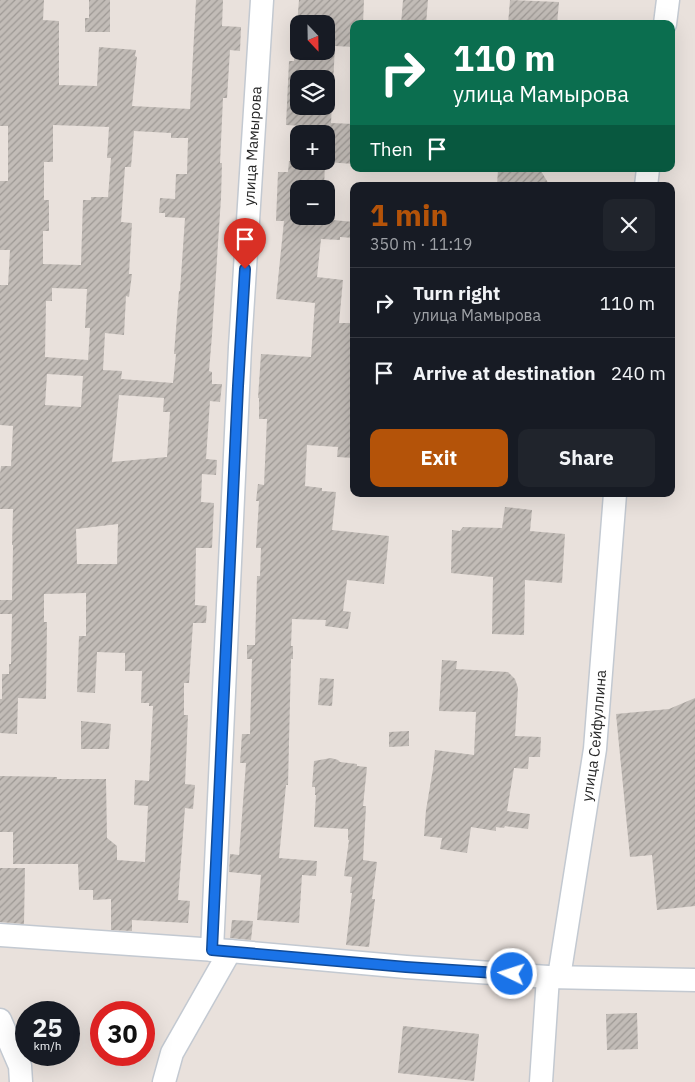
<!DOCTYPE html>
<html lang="en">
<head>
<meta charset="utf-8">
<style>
  :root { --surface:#171b24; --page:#20242c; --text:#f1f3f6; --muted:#9ea1a6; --line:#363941; --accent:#b45309 }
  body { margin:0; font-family:"IBM Plex Sans",sans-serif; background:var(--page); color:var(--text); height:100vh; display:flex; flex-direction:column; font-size:19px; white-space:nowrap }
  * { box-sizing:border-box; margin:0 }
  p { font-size:16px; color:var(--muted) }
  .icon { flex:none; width:28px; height:28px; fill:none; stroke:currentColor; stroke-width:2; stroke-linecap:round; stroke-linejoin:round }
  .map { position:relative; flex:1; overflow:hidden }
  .sheet { position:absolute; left:350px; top:182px; width:325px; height:315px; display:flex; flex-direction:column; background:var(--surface); border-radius:10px; box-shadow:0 5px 20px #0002 }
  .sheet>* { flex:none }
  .guide { position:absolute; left:350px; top:20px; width:325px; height:152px; border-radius:10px; box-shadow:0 5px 20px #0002; background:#0b6e4f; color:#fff; overflow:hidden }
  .needle { width:32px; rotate:158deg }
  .fabs { position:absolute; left:290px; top:15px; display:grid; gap:10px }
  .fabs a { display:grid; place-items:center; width:45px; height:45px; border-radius:10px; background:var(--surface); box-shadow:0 5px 20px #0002; font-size:25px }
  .speed { position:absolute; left:15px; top:1001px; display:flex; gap:10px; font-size:25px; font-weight:700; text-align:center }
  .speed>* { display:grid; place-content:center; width:65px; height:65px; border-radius:50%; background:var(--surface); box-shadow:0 5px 20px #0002; line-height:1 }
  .speed small { font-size:12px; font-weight:400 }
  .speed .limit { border:8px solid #d22; background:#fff; color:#111 }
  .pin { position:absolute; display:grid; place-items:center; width:42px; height:42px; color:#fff; margin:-51px -21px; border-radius:50% 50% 50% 0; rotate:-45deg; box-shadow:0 0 5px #0007 }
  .pin .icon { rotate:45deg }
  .me { position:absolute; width:55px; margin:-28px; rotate:274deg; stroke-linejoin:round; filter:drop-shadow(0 0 4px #0008) }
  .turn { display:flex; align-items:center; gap:18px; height:105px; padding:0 20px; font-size:22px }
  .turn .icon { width:65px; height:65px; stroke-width:2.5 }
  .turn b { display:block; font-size:35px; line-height:42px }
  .then { display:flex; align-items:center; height:48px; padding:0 20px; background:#0003; gap:10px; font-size:19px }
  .round { display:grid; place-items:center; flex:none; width:52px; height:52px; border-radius:10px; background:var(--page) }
  .head { display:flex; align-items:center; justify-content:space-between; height:85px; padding:0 20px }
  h1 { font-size:30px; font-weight:700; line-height:38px; color:var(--accent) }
  .button { display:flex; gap:10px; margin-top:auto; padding:10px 20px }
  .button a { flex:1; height:58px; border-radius:10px; background:var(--accent); color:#fff; font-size:20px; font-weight:700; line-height:58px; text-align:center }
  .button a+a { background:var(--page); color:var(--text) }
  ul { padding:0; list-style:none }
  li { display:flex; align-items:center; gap:15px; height:70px; padding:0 20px; border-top:1px solid var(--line) }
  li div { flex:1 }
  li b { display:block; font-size:19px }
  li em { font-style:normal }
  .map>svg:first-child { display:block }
  .building { fill:url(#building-hatch); fill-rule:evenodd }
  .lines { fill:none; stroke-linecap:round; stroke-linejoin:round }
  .minor-casing { stroke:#c3c9d1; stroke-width:25 }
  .minor { stroke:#fff; stroke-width:22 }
  .route-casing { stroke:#114b97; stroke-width:12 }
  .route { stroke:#1a73e8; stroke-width:9 }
  .labels { text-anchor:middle; stroke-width:4.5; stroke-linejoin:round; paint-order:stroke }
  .street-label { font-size:15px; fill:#282828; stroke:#fff }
</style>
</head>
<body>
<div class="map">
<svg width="695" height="1082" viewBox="0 0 695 1082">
  <defs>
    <pattern id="building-hatch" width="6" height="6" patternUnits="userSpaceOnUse" patternTransform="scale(1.25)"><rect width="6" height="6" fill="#c2bcb7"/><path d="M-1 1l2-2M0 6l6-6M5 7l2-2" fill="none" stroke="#9e9995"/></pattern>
  </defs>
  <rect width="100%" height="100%" fill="#e9e1dc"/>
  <path class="building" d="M0,0H44L43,20L59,21V85L97,86L99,47L136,50L135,56L137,57L132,106L190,109L196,0H223L222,26L241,27L240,51L230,50L227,98H223L220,163H222L221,198L212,335L209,371L212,372V384H222L220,402L210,401L206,459L217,460L216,475L202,474L201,502L214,503L212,548H196L195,605L207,606L206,623H193L189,683H184V715H188L185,784L195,785L193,809L185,808L178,900L190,901L188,923L132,920V931L111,930V899L93,900V890H79L78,864H13V832H0V776L57,777V779H106L107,838L117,846V860L145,862L148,806L134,805L135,780L149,781L153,706H149V703H141L142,671H125V653L97,652L95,693L77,692L79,636H86V593L44,594V622H47L46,699L18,698L17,734L0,733V699H2V674H9V664H11L12,614H0V600H12L13,545H12L13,509H0V474L1,466H11L13,426L0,425V285H8L10,250H0V181H8V126H0ZM53,125L109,127L107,158H111L108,197H91V200H83L81,265L43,264V231H49V200H44V162H53ZM134,131L171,133V138H188L187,174H176L175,199L160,198L159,213H165V217L185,218L180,291H179L174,354H176L173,383L121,379L122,371L103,370L105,333L124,335L126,296L129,297L132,274H129L132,223L121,222L125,167H131ZM52,288L87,289L85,328H90L88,360L45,357L46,301H52ZM47,374L83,376L81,407L45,405ZM119,395L164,398L163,412H170L167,457L112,462ZM118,524L117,564H77L76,529Z
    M89,0H110V32H85V18H89Z
    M299,0H364L363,24H354V47L335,46L331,123L354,124V164L326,162L328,132L304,130V126L286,125L289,61H294ZM299,24H326V51H299ZM299,79H326V106H299Z
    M403,0H428L426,24H401Z
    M510,0L559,2L557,24H508Z
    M289,161L325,163L324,189H299V216H322V219L354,222V238L340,237V240L321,239L317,277L343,280L339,323H354L352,361H354V458L337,457L338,447L307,445L305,486L322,488V491L336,492L332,530L389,536L384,584L347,580L343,611L351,612L348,629L325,626L326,620L292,619L291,646H293V659H291L288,785H286L279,858L317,861L316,876L302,875L299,923L257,920L261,875L229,872L230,854L239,855L246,763H240L242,734H250L252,659H247V645H255L257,576H260L261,548H256L259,501H256L258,484L264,485L267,419H259V398H258L261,354L311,357L315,303L276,299L284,221H276L278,172H288Z
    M498,169L541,171L550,186H497Z
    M505,507L532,510L530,531L565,534L562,583L525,580L524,635L492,634L493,577L451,573L452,530L460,531L463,527L502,528Z
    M442,660L457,661L456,669L508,672L515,679L518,688L515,736L541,737L540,757H529L528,769L514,768L507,811L530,814L528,829L505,826L504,828L496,827V831L471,827L467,853L440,849L442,838L424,836L426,810L433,769L435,750L474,755L476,712L439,711Z
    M320,678L334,679L332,706L318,705Z
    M695,698V906L657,910L652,855L630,857L616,714L669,709Z
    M81,721L111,724L109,749H81Z
    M409,731V746L389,747V732Z
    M331,758L338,760L340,762L357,764V766L367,767L363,806H366L363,860L377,862L372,899H375L369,947L346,945L352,893H350L352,877L344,876L349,840H348V829L314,827L316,795H315V787H312L314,761Z
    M0,868H25L24,924L0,922Z
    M232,920L253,921L251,940L230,938Z
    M637,1013L638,1049L607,1050L606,1014Z
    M403,1026L479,1034L474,1081L398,1073Z"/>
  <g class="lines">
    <g class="minor-casing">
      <g id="minor">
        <path d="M665,24L668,0"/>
        <path d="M646,186L648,169"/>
        <path d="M0,935L230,951L406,967L548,977L695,980"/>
        <path id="s1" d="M212,950L240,347L262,0"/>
        <path id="s2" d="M559,977L595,749L615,494"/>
        <path d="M0,1020L20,1066L21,1082"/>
        <path d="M164,1082L172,1053L230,951"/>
        <path d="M541,1082L548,977"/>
      </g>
    </g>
    <use href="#minor" class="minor"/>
  </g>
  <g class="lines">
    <g class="route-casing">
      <path id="route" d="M245,269L238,386L212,950L406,967L512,974"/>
    </g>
    <use href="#route" class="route"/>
  </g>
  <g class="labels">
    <g class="street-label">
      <text dy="5" stroke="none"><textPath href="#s1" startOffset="805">улица Мамырова</textPath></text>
      <text dy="5" stroke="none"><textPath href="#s2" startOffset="244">улица Сейфуллина</textPath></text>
    </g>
  </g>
</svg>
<div class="fabs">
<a><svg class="needle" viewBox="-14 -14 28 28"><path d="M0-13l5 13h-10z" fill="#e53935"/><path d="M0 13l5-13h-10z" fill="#9ea1a6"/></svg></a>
<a><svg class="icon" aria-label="layers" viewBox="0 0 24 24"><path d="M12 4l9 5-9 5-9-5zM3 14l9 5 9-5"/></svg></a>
<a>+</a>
<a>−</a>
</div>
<div class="speed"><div>25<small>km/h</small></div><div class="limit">30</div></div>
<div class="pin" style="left:245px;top:269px;background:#d93025"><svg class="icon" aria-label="arrive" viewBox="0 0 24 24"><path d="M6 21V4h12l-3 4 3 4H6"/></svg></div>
<svg class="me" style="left:512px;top:974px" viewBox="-20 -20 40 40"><circle r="17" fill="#1a73e8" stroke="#fff" stroke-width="3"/><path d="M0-11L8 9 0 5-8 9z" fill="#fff"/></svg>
<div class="guide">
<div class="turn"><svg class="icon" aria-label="right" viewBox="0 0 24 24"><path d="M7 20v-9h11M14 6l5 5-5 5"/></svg><div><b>110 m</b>улица Мамырова</div></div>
<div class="then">Then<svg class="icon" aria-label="arrive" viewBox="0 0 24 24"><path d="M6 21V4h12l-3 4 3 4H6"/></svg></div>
</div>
<section class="sheet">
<div class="head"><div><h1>1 min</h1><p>350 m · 11:19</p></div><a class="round"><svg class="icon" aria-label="close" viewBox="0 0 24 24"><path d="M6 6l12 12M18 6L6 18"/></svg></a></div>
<ul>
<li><svg class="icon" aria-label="right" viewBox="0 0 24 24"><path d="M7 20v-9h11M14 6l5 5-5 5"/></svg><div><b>Turn right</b><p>улица Мамырова</p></div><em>110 m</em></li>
<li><svg class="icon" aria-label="arrive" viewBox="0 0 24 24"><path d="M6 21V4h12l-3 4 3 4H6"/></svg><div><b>Arrive at destination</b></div><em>240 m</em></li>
</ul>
<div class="button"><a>Exit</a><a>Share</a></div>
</section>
</div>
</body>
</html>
